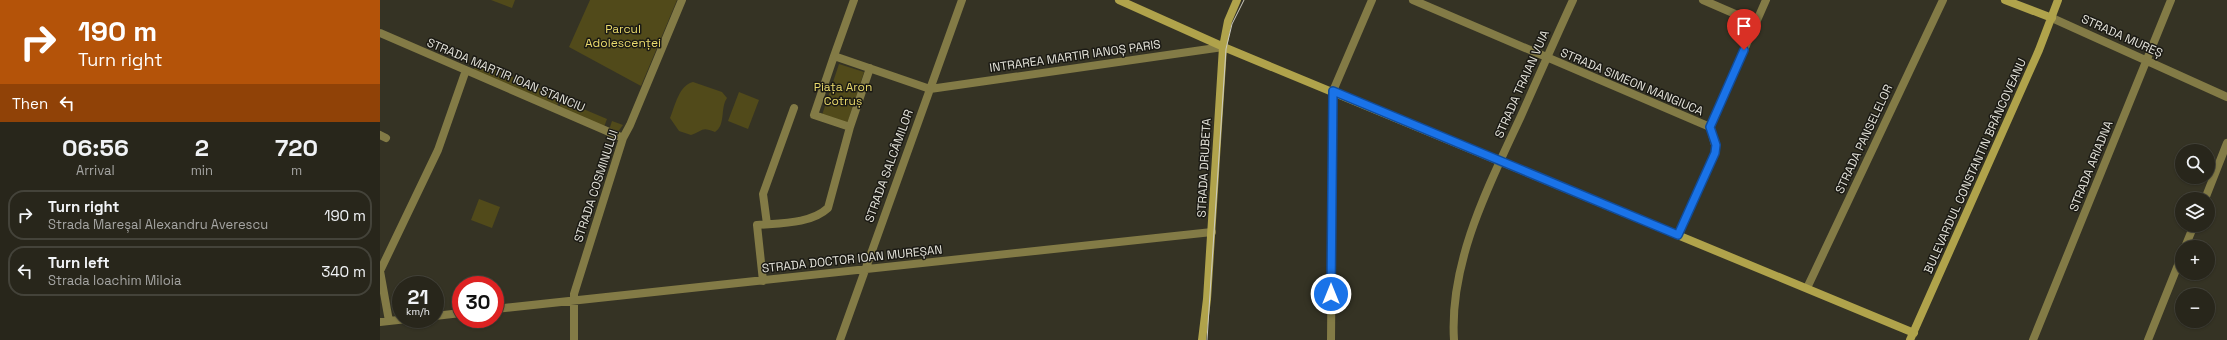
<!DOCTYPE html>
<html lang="en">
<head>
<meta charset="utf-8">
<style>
  :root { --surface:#28261b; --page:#302e24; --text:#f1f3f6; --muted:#a5a5a3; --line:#44433a }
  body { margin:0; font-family:"Space Grotesk",sans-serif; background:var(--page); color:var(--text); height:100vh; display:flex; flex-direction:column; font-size:15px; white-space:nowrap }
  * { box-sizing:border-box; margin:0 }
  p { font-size:13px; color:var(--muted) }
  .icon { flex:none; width:22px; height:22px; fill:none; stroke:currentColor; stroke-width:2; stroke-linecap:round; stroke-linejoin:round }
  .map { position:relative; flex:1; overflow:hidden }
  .details { display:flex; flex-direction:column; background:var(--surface); width:380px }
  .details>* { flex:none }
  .guide { background:#b45309; color:#fff; overflow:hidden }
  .controls { position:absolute; left:1795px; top:144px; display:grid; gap:8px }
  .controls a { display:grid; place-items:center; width:40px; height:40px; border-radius:50%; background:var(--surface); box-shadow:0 1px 3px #0004,0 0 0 1px var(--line); font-size:20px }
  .speed { position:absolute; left:12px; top:276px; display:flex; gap:8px; font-size:20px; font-weight:700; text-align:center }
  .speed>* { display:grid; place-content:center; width:52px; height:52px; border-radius:50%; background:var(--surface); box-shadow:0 1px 3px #0004,0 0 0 1px var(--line); line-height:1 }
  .speed small { font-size:10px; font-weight:400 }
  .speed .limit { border:6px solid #d22; background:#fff; color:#111 }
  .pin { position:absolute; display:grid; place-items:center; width:34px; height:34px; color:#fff; margin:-41px -17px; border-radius:50% 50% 50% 0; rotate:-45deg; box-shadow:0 0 4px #0007 }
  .pin .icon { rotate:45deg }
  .me { position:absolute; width:44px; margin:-22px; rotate:0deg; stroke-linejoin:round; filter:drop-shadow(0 0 3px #0008) }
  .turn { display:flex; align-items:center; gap:14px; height:84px; padding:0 12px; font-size:18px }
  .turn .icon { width:52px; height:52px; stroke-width:2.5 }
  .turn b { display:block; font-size:28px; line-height:34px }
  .then { display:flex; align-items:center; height:38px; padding:0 12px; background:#0003; gap:8px; font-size:15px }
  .eta { display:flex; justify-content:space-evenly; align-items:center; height:68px; text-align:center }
  .eta b { font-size:24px; font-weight:700; line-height:28px }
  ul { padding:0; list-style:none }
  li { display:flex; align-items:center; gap:12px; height:50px; margin:0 8px 6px; padding:0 4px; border:2px solid var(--line); border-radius:16px }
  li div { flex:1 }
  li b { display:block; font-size:15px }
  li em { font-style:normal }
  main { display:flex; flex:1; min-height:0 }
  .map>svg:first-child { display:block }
  .green { fill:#514a1a }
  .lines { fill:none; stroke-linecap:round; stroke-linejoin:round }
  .street { stroke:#837b46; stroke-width:8 }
  .secondary { stroke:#b0a34b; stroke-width:8 }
  .tram { stroke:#cdccc2; stroke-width:1 }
  .route-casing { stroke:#114b97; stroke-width:10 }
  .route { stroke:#1a73e8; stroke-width:7 }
  .labels { text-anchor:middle; stroke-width:3; stroke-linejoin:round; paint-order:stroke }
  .park-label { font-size:12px; fill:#eada6c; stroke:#1b1a14 }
  .street-label { font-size:12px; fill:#e4e3da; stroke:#1b1a14 }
</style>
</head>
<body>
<main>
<section class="details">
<div class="guide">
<div class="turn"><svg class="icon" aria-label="right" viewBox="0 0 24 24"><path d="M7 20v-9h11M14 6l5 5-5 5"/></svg><div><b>190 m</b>Turn right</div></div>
<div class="then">Then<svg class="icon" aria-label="left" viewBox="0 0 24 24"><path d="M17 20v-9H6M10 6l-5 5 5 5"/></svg></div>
</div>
<div class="eta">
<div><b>06:56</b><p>Arrival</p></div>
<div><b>2</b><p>min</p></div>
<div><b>720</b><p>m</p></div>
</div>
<ul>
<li><svg class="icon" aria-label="right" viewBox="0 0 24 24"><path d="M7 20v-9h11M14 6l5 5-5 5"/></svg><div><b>Turn right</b><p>Strada Mareșal Alexandru Averescu</p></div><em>190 m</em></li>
<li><svg class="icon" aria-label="left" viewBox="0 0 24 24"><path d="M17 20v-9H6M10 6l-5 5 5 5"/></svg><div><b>Turn left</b><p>Strada Ioachim Miloia</p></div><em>340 m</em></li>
</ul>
</section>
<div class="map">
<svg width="1847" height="340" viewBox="0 0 1847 340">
  <rect width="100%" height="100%" fill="#353324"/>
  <path class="green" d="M111,0H135L132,8Z
    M210,0H297L261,86L189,47Z
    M97,62L180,97L176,109L92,73Z
    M459,64L484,72L467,124L442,115Z
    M313,82L342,92L347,98C340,108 346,125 335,132C321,126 323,131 311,135L299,131L290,118C295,106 299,85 313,82Z
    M359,92L379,100L368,129L348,121Z
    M182,100L227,119L224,127L179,109Z
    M232,121L243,125L237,133L229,130Z
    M99,199L120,207L112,228L91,220Z"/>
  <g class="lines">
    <path class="street" d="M1033,0L1330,127
      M1323,0L1376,23
      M1672,18L1847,97
      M0,33L243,138
      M454,56L474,0
      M470,127L434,115L454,56L550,89L843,47
      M0,135L6,138
      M1825,199L1847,143
      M387,224L383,194L414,108
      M1298,235L1335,153V145L1330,127L1386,0
      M1805,247L1814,225
      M383,281L377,225C400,223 431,224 448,208L470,127L490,68
      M1427,288L1563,0
      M115,309L832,232
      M55,316L81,313
      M9,321L0,271L58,150L86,70
      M0,322L27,319
      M194,340V294L243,138L250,125L302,0
      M460,340L582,0
      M951,340L953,91L992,0
      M1074,340C1069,262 1109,185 1141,116C1158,78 1175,39 1193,0
      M1653,340L1791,0
      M1768,340L1802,255"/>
    <path class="secondary" d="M739,0L846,48L1534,333
      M1625,0L1672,18
      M822,340L827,299L843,47L848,21L857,0
      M1530,340L1659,50L1678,0"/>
    <path class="tram" d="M827,340L846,49L852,24L864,0"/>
  </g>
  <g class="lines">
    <g class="route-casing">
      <path id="route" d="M951,294L953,91L1298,235L1335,153L1336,145L1330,127L1364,50"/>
    </g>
    <use href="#route" class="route"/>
  </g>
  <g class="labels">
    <g class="park-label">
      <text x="243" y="33">Parcul<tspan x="243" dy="14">Adolescenței</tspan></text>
      <text x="463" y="91">Piața Aron<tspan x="463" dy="14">Cotruș</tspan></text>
    </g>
    <g class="street-label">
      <text transform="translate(1742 36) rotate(24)" y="4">STRADA MUREȘ</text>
      <text transform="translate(695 56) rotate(-8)" y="4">INTRAREA MARTIR IANOȘ PARIS</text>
      <text transform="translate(126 75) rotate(23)" y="4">STRADA MARTIR IOAN STANCIU</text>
      <text transform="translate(1252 82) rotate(23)" y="4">STRADA SIMEON MANGIUCA</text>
      <text transform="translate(1142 84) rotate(-66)" y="4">STRADA TRAIAN VUIA</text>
      <text transform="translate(1484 139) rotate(-65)" y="4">STRADA PANSELELOR</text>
      <text transform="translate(509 166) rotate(-70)" y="4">STRADA SALCÂMILOR</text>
      <text transform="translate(1595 166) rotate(-66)" y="4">BULEVARDUL CONSTANTIN BRÂNCOVEANU</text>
      <text transform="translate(1711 166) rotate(-68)" y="4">STRADA ARIADNA</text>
      <text transform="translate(824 168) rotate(-87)" y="4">STRADA DRUBETA</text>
      <text transform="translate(216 186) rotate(-72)" y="4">STRADA COSMINULUI</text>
      <text transform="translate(472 259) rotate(-6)" y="4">STRADA DOCTOR IOAN MUREȘAN</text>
    </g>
  </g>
</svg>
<div class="controls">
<a><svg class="icon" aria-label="search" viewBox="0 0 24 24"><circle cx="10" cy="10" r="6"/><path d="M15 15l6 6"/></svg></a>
<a><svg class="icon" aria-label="layers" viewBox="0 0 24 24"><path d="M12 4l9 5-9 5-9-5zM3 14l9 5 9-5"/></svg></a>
<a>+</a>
<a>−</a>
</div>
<div class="speed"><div>21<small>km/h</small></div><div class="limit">30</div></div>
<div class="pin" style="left:1364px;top:50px;background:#d93025"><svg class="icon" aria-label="arrive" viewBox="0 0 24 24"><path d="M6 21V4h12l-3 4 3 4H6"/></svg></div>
<svg class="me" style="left:951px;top:294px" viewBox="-20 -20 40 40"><circle r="17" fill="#1a73e8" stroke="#fff" stroke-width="3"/><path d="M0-11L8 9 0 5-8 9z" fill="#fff"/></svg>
</div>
</main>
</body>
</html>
